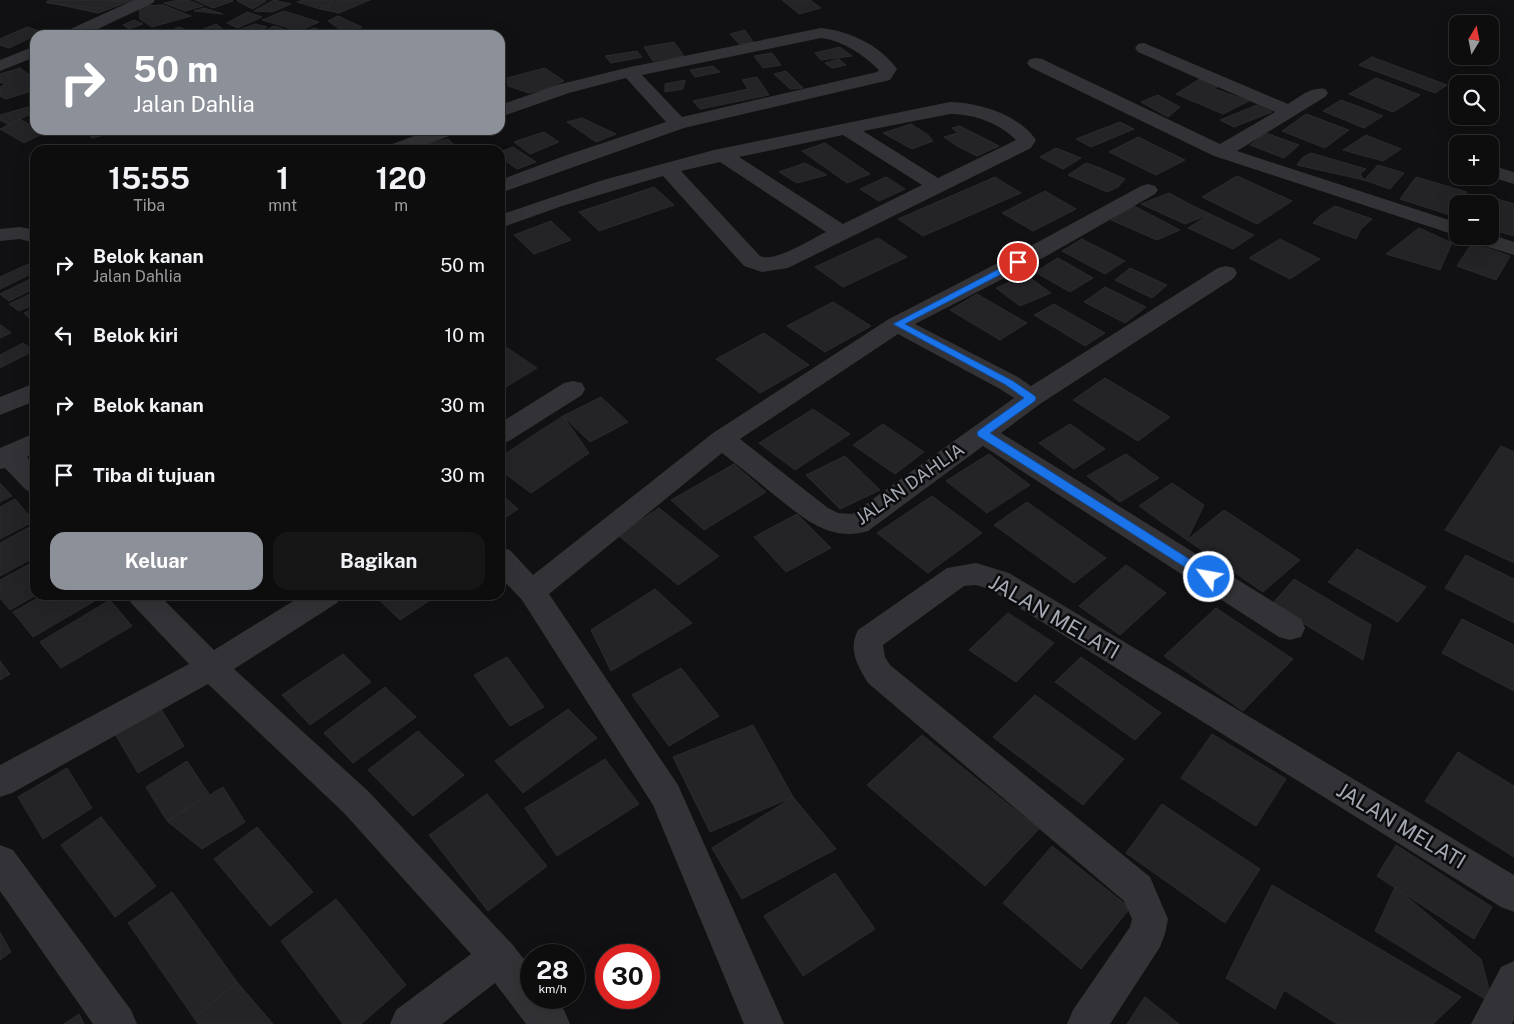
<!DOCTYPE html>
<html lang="id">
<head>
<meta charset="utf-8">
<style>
  :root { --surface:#0d0d0e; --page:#161617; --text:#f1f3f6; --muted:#9a9c9e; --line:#2d2d2e; --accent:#8c9099 }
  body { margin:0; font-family:"Public Sans",sans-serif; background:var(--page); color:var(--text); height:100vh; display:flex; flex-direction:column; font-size:19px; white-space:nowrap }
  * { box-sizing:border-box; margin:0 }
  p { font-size:16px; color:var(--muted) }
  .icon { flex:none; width:28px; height:28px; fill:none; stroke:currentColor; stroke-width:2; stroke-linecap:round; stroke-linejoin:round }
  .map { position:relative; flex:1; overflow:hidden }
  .panel { position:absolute; left:30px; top:145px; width:475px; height:455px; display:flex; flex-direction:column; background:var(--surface); border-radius:15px; box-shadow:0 5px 20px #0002,0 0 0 1px var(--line) }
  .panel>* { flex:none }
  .banner { position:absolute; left:30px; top:30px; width:475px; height:105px; border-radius:15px; box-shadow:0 5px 20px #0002,0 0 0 1px var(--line); background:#8c9099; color:#fff; overflow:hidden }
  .needle { width:32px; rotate:10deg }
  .buttons { position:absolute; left:1449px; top:15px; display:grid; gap:10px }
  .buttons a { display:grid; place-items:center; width:50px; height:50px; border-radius:10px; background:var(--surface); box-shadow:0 5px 20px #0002,0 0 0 1px var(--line); font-size:25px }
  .speed { position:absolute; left:520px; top:944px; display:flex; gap:10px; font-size:25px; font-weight:700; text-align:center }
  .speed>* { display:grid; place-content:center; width:65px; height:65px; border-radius:50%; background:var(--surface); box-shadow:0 5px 20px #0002,0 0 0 1px var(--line); line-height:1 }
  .speed small { font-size:12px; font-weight:400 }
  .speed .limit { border:8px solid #d22; background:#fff; color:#111 }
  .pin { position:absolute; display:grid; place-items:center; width:42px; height:42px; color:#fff; margin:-21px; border:2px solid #fff; border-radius:50%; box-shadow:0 1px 5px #0007 }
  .me { position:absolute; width:55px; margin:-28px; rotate:302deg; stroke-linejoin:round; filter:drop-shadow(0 0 4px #0008) }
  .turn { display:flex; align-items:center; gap:18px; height:105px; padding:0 20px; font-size:22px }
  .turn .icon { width:65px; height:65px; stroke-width:2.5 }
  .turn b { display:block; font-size:35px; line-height:42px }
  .eta { display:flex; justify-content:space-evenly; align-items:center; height:85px; text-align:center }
  .eta b { font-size:30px; font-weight:700; line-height:35px }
  .action { display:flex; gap:10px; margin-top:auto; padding:10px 20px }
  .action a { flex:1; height:58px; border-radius:15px; background:var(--accent); color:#fff; font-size:20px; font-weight:700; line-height:58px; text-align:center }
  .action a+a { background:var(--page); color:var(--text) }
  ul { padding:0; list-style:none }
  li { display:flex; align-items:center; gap:15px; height:70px; padding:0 20px }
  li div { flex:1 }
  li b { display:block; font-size:19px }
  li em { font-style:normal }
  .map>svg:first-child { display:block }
  .building { fill:#242427; stroke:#2b2b2f }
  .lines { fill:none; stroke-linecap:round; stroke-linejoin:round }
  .minor { fill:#333337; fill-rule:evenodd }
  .route { fill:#1a73e8; stroke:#114b97 }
  .labels { text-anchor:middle; stroke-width:5; stroke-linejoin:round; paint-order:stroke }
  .street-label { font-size:18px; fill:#a3a8b2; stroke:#0c0c0e }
  .near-street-label { font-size:21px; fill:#a3a8b2; stroke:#0c0c0e }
</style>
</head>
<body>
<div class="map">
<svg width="1514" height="1024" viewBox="0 0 1514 1024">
  <rect width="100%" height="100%" fill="#111113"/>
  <path class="building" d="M50,0H133L98,13L46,2Z
    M54,0H128L125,2L111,1L101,8L47,3Z
    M179,0H188L203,6L185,11L164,3Z
    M195,0H232L233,1L213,8Z
    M240,0H264L266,1L253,9L237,1Z
    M274,0L291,4L272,12L254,11Z
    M303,0H335L320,9L297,2Z
    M338,0H370L339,13L320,9Z
    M782,0H810L821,8L799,14Z
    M163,5L191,16L152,27L140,19L139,6Z
    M204,8L223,14L194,11Z
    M284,11L319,22L299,31L262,20Z
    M247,12L262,17L238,28L227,23Z
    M338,16L362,27L348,35L328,21Z
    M134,20L143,24L129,29L123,25Z
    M216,24L227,32L219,35H189Z
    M255,24L267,27L253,35H246L239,30Z
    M274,26L295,33L288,35H269L263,32Z
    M27,27L43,32L9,48L0,45V39Z
    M179,27L191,32L182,35H161Z
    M314,28L335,35H296Z
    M745,30L753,42L739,44L730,34Z
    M674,42L684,56L653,61L644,47Z
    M840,47L852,56L821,60L815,53Z
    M637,51L642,57L611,63L605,56Z
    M772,53L781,65L763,68L754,56Z
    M1372,57L1447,85L1435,93L1359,65Z
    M839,59L846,65L832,68L825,63Z
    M713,66L720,72L695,77L690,70Z
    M20,68L35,79V90L6,99L0,96V87L5,85L0,82V74Z
    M545,68L564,81L546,89L529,93L508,86L507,78Z
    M786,71L803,88L790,89L774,74Z
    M757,77L769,95L700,109L693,101L748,89L742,80Z
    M1201,78L1217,87L1215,89L1249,101L1223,114L1176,94Z
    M1376,78L1420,95L1393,112L1349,94Z
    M685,80L683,89L665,92V84Z
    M1158,95L1180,107L1168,117L1141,102Z
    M1341,100L1383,116L1364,128L1323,111Z
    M35,105V120L28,115L9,125L0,120V115Z
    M1257,105L1272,112L1234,127L1220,120Z
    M1306,114L1349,130L1325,148L1282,131Z
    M582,118L616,134L596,142L567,122Z
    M20,119L35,128V130L44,133L24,143L0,129Z
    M1120,122L1134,129L1091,147L1076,139Z
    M911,124L928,135L933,141L912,149L883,133Z
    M960,126L999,146L977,156L957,146L944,137L958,133L952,128Z
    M84,130H110L113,133L92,138Z
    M544,132L559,142L530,154L514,142Z
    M1266,133L1299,145L1284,158L1250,145Z
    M1366,135L1401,149L1383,161L1343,150Z
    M1138,137L1185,160L1156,175L1109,152Z
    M448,139L460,150H433L427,144Z
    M825,143L870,174L847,183L802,151Z
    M513,147L536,162L517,169L500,157V152Z
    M1056,148L1081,158L1063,169L1040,157Z
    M1311,153L1366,169L1360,174L1364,180L1297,165L1302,158Z
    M805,163L827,175L797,183L779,172Z
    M1086,163L1100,168L1125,179L1118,187L1107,192L1068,175Z
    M1378,165L1404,173L1390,189L1364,180Z
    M1237,176L1292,201L1257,224L1202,197Z
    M886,177L905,189L879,201L860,189Z
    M995,177L1021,193L923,236L898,219Z
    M1416,177L1467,192L1461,204H1458V209L1453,216L1400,199Z
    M654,187L674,205L599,231L579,212Z
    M1045,191L1076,209L1033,231L1002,213Z
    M1169,193L1193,206L1210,214L1185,224L1141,204Z
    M1488,196L1514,204V236L1490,229V204H1483Z
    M1134,206L1180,230L1157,240L1111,220Z
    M1335,206L1372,219L1361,229L1356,239L1313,223L1321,215Z
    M1210,214L1254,235L1233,249L1188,228Z
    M551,221L571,240L534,254L514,235Z
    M1419,228L1452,243L1440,270L1386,254Z
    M878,238L907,257L843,287L815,267Z
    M1082,239L1125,261L1105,274L1062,251Z
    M1280,239L1320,259L1290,279L1249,258Z
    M1472,243L1510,256L1496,280L1457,266Z
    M1058,258L1093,278L1070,292L1035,272Z
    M35,261V272L0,289V277Z
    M1130,268L1167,285L1152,298L1115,280Z
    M1026,275L1051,293L1020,306L996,288Z
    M35,277V288L9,301L0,294Z
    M1105,287L1146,307L1125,323L1084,302Z
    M35,292V304L19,311L9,304Z
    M977,294L1027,323L1000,340L950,310Z
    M833,302L871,326L825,352L787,326Z
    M1054,304L1105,333L1085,346L1034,315Z
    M35,308V320L33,321L24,313Z
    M1,325L11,333L0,338V326Z
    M764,333L809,365L760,393L716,359Z
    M23,343L33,351L0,368V355Z
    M500,343L537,368L506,387L500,382Z
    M1105,378L1170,417L1138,441L1073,400Z
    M601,397L628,422L590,442L563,416Z
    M813,409L850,434L795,470L759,443Z
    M563,416L589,453L531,493L500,470V457Z
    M883,424L924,452L895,474L853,445Z
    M1070,424L1105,449L1074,469L1039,443Z
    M1501,446L1514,452V563L1445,530Z
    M989,454L1030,485L987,513L946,481Z
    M1126,454L1159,478L1120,502L1087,476Z
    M845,456L880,490L840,509L806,475Z
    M734,464L766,492L704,530L671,500Z
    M0,483L12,496L0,502Z
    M1172,483L1204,505L1187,540L1139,506Z
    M500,493L518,509L500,521Z
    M932,496L982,533L928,573L877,533Z
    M15,499L34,521L0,539V507Z
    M1027,502L1106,558L1074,583L994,525Z
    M659,508L719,556L678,585L618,535Z
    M1224,510L1300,560L1263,592L1187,540Z
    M797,514L831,548L786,572L754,537Z
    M35,524V557L0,576V543Z
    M1357,549L1426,587L1398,622L1328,582Z
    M1466,555L1514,579V623L1445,588Z
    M35,561L36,595L10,610L0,598V580Z
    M1126,565L1166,593L1120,635L1079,606Z
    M1294,579L1371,625L1363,660L1272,604Z
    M655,589L692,623L611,671L591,630Z
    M43,595H102L103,596L33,637L13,612Z
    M374,595H438L400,620Z
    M110,600L132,626L61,668L40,642Z
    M1216,608L1293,659L1243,711L1164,656Z
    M1008,613L1054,643L1016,682L969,650Z
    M1462,619L1514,645V691L1442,653Z
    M343,654L371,682L310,725L282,695Z
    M507,657L544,707L510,726L474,675Z
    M1081,657L1161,713L1135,740L1055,682Z
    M0,661L10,674L0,680Z
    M681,668L719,716L669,746L632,695Z
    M385,687L416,717L353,763L324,733Z
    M1035,695L1124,759L1083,805L993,737Z
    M161,709L184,746L138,773L115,734Z
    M568,709L597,738L523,793L495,761Z
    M753,725L793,797L710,832L673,757Z
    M418,731L464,775L413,816L368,770Z
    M1212,734L1286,779L1256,826L1181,778Z
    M922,735L1039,829L985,886L867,785Z
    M1458,752L1514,786V857L1425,801Z
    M605,759L639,804L557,856L525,808Z
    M187,761L209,794L167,821L146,787Z
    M67,768L92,808L43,839L18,797Z
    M223,787L245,822L202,849L167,821Z
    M487,794L547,866L488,911L429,835Z
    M793,797L836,849L742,899L712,848Z
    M1162,804L1260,869L1225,923L1126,853Z
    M101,817L156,886L115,917L61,845Z
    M257,827L313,892L270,926L214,859Z
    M1396,845L1492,907L1474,939L1377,876Z
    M1052,846L1130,908L1081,969L1003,903Z
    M835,873L875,929L803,976L764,916Z
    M1272,885L1461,997L1433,1024H1337L1284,990L1275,1009L1226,978Z
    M1395,887L1481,959L1493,1004L1375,931Z
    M172,892L237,982L194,1018L128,923Z
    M336,899L406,985L361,1024H343L281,941Z
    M0,932L11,952L0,960Z
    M237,982L273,1024H198L194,1018Z
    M1145,997L1179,1024H1127Z
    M79,1014L84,1024H64Z"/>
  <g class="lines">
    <path class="minor" d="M134,0H155L153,3L85,35H64L66,31Z
      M821,28C849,31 880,45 897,69L890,80L684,128L500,193V180L567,155L666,122L626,78L569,93L500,117V105L557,85L630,67ZM821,38C843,41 863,54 879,70L877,72L682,117L642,75Z
      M1144,43L1288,104C1299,97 1312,86 1325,89L1328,93L1325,97L1237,151L1458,223V236L1214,156L1030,67L1027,63L1030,59L1036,58L1042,59L1220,144L1275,112L1138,52L1135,48L1138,44Z
      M35,46V57L0,71V60Z
      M950,102C980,103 1018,114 1036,140L1031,148L788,268L762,272L744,266L663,176L562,206L500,228V215L603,180L714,150ZM950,114C974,114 999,123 1016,140L938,178L863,131ZM843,135L922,185L843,224L739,157ZM720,162L826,232C811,239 775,263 760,256L681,171Z
      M430,130H457L455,134L412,150H384L387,146Z
      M1490,165L1514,172V184L1487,176H1490Z
      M1148,184L1155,186L1158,190L1155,194L1043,258L915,324L1018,377L1031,386L1218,268L1226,266L1234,268L1237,273L1234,278L1040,404L1001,433L1301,619L1305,628L1301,637L1290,640L1279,637L983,446L868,531C829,543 801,516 773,494C756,480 739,466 722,453L549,594L678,785L784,1024H744L653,805L522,600L500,577V547L510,550L533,575L713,433L889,319L1027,248L1141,186ZM898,334L1000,389L1014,398L852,514L838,513L828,508L740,439Z
      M20,227L35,230V243L20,239L0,241V229Z
      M1490,234L1514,242V255L1468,241L1466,236H1490Z
      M573,381L582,383L585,389L582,395L509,441L500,444V423L564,383Z
      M35,383V401L0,415V397Z
      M35,433V453L27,457L35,466V493L26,490L5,468L0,469V448Z
      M976,563L1009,573L1514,875V912L1501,907L989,589L976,585L964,586L883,645L885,657L890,665L1150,877L1168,919L1165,934L1160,947L1110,1024H1067L1073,1010L1130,927L1132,919L1124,901L868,683C857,665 848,650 858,630L947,568Z
      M126,595H159L214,650L303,595H342L337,603L234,669L368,791L512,944L531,968V998H554L564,1010L570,1024H526L495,983L442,1024H390L396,1010L471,954L344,813L208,684L12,793L0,797V765L189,664L131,603Z
      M0,845L13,850L131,1010L137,1024H93L0,891Z
      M1514,961V1020L1512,1024H1471L1501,967Z"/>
  </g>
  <path class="route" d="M1018,259L1021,260V264L905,324L1013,381L1035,396L1036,398L1035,401L990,433L1213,574L1215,577L1213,580H1205L978,436L977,433L978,431L1024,398L1006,385L893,324Z"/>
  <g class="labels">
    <g class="street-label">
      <text transform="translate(910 484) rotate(-35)" y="6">JALAN DAHLIA</text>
    </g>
    <g class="near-street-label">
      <text transform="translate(1054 617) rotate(30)" y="7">JALAN MELATI</text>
      <text transform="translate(1401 826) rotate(31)" y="7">JALAN MELATI</text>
    </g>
  </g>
</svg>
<div class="buttons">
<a><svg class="needle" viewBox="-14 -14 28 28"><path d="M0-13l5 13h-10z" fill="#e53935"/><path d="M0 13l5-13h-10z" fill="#9a9c9e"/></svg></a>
<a><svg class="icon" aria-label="search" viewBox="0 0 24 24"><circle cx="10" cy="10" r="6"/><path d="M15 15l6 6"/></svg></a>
<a>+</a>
<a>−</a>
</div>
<div class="speed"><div>28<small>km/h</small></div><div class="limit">30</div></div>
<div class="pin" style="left:1018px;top:262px;background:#d93025"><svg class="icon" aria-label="arrive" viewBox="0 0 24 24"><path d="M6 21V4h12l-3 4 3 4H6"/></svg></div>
<svg class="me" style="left:1209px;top:577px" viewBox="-20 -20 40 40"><circle r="17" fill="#1a73e8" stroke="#fff" stroke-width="3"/><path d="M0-11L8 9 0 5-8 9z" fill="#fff"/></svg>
<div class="banner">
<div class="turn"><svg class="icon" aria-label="right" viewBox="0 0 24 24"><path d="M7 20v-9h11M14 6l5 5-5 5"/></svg><div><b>50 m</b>Jalan Dahlia</div></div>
</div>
<section class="panel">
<div class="eta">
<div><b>15:55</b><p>Tiba</p></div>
<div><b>1</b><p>mnt</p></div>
<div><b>120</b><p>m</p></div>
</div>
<ul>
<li><svg class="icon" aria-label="right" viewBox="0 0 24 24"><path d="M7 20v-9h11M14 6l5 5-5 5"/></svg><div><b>Belok kanan</b><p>Jalan Dahlia</p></div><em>50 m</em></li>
<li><svg class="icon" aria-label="left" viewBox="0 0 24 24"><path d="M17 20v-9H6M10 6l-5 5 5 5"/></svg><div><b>Belok kiri</b></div><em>10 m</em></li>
<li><svg class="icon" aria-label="right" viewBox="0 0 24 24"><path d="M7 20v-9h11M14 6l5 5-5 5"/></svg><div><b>Belok kanan</b></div><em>30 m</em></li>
<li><svg class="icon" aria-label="arrive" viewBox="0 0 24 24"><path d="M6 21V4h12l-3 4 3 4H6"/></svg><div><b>Tiba di tujuan</b></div><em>30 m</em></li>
</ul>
<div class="action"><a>Keluar</a><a>Bagikan</a></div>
</section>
</div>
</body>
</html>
